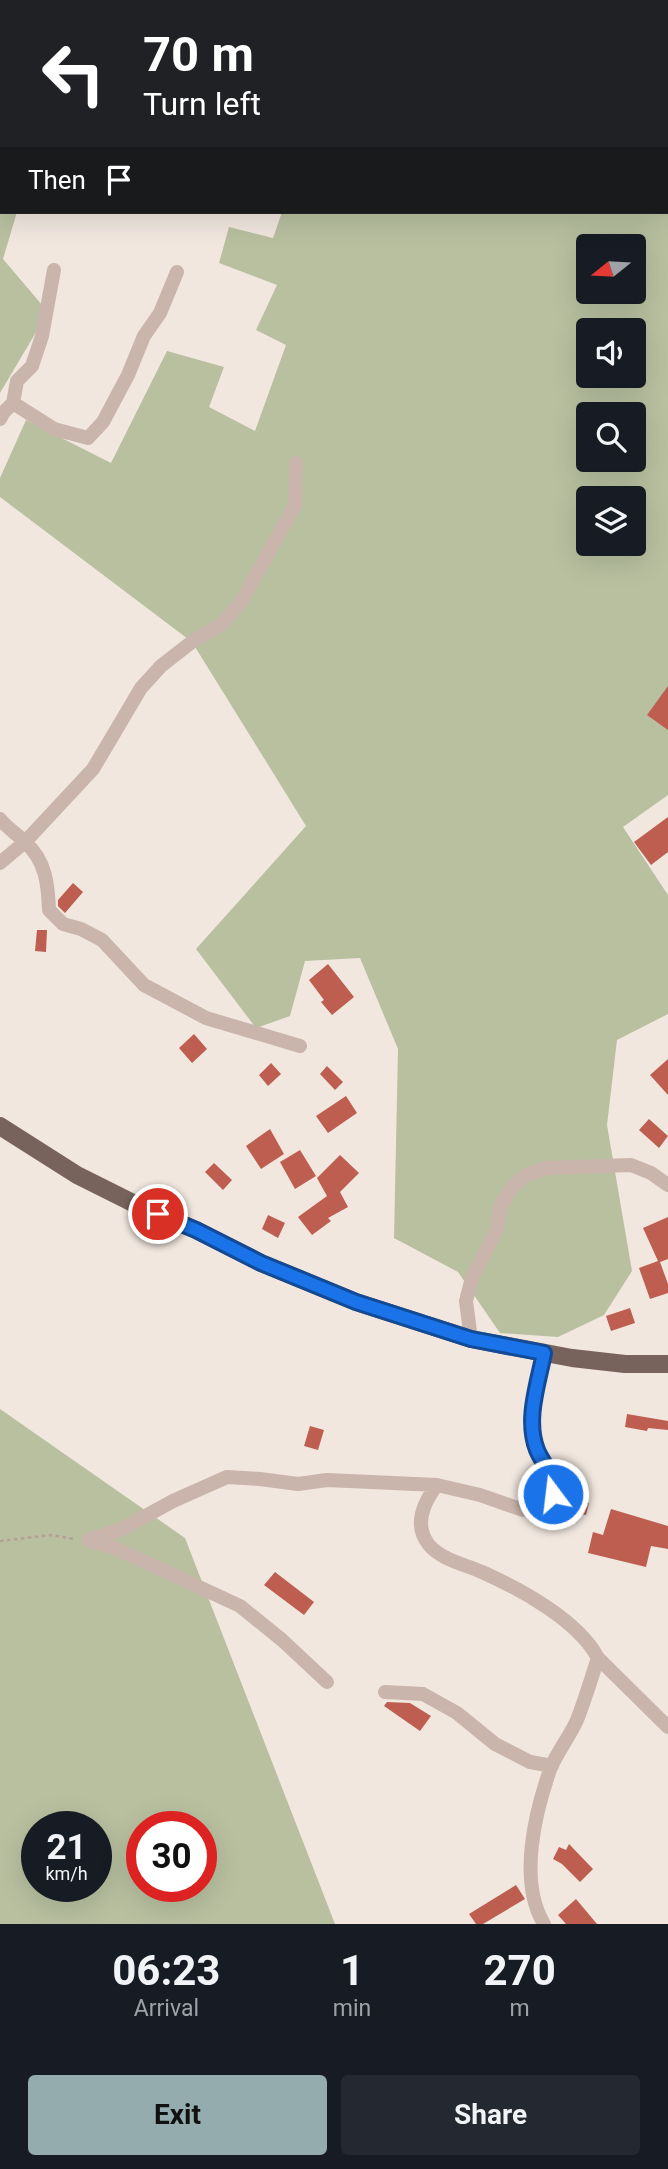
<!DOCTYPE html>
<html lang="en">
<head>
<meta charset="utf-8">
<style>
  :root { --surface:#171b24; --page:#242831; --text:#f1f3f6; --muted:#9ea1a6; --accent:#94acad }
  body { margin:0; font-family:Roboto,sans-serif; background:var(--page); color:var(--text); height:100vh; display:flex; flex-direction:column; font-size:26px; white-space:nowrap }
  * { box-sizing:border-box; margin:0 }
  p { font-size:23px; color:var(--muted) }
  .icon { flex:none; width:38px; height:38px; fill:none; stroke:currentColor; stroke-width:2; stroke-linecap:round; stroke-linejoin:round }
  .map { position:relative; height:1924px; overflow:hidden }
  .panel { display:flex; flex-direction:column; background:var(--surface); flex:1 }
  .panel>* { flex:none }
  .hud { position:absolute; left:0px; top:0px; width:668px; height:214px; box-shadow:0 7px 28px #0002; background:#202124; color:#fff; overflow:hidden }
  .needle { width:46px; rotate:252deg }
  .controls { position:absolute; left:576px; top:234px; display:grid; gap:14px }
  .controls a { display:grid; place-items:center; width:70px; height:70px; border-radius:7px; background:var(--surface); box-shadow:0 7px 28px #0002; font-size:35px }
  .speed { position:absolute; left:21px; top:1811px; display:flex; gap:14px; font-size:35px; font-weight:700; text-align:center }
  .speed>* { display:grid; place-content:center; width:91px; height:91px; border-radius:50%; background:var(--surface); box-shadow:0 7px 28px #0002; line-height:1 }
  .speed small { font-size:18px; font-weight:400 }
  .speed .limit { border:10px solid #d22; background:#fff; color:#111 }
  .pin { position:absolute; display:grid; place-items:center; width:60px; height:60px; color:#fff; margin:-30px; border:4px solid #fff; border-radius:50%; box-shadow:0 2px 7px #0007 }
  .me { position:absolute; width:77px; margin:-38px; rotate:345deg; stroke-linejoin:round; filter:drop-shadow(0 0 5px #0008) }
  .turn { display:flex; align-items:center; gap:24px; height:147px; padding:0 28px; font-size:32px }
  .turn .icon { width:91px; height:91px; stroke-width:2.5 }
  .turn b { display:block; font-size:49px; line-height:60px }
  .then { display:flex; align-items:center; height:66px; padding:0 28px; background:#0003; gap:14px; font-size:26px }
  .eta { display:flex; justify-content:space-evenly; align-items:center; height:119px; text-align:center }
  .eta b { font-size:42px; font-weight:700; line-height:49px }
  .primary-button { display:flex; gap:14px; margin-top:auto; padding:14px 28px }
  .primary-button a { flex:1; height:80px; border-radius:7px; background:var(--accent); color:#111; font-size:28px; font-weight:700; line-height:80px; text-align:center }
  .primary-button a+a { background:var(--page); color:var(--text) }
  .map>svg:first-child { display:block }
  .green { fill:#b8c0a0; fill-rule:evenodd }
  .building { fill:#be5e50 }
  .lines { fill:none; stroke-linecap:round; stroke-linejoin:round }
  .path { stroke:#b59f96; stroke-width:2.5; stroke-dasharray:3.5 3.5; stroke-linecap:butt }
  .minor { stroke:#c9b5ab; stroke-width:14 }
  .major { stroke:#78625c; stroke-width:18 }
  .route-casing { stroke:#114b97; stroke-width:18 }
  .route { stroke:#1a73e8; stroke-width:12 }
</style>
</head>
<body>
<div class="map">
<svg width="668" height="1924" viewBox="0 0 668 1924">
  <rect width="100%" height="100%" fill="#f1e7df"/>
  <path class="green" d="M0,0H668V795L623,827L668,895V1014L617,1040L607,1125L632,1271L604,1315L558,1337L500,1333L458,1272L394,1238L398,1049L360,958L305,961L290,1016L256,1028L196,949L306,826L192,642L0,497V478L26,420L111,463L167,351L224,367L209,407L255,431L286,345L256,330L277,285L219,263L229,227L273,238L282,212H667V2H2V212H17L3,259L48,312L0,393ZM588,247H634V292H588ZM588,331H634V376H588ZM588,415H634V460H588ZM588,499H634V544H588Z
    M0,1409L185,1538L335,1924H0ZM37,1827H96V1886H37ZM142,1827H201V1886H142Z"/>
  <path class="building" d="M668,686V730L647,715Z
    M668,817V852L651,865L634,842Z
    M73,883L83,892L65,913L58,906V900Z
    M37,930H47L46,952L35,951Z
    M328,964L354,997L332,1015L321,1002L324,1000L309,980Z
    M194,1034L207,1049L192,1063L179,1048Z
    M668,1059V1095L650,1075Z
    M271,1063L281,1074L268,1086L259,1075Z
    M327,1066L343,1082L335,1090L320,1074Z
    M346,1096L357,1113L328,1133L316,1116Z
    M649,1119L668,1136L659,1148L639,1130Z
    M270,1129L284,1154L261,1169L246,1146Z
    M300,1150L316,1176L295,1189L280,1162Z
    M340,1155L359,1173L340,1192L348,1207L328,1218L331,1221L312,1235L298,1217L327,1196L317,1178Z
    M214,1163L232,1180L223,1190L205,1172Z
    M268,1215L285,1223L278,1238L262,1229Z
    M668,1217V1259L660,1262L668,1284V1293L650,1299L639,1268L658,1261L643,1228Z
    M630,1308L635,1323L611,1331L606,1316Z
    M627,1414L668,1421V1430L648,1428L647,1431L625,1427Z
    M310,1426L324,1430L318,1450L304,1446Z
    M566,1497L589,1503L586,1515L563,1510Z
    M611,1509L668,1526V1549L651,1546L646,1567L588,1553L593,1532L603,1535Z
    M275,1572L314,1602L304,1615L264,1585Z
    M387,1702L410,1703L431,1716L420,1731L384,1706Z
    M569,1844L593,1869L580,1882L562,1864L553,1859L559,1847L566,1850Z
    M516,1885L525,1899L483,1924H476L469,1914Z
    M576,1899L597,1924H566L558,1915Z"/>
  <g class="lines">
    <path class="path" d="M0,1541L51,1535L74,1539"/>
    <path class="minor" d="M13,403L54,429L88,438L103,422L128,375L144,336L160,313L177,272
      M0,419L4,412L13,403L17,381L32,366L42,336L54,270
      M0,819C7,828 17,834 25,842C46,861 48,884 49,910L63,924L81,929L102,940L144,985L206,1018L300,1046
      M0,863L25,842L93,769L141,688L161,666L193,641L222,624L241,602L295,505L296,463
      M471,1339L466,1301L472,1278L496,1231L501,1205L512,1187L526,1175L547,1168L631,1165L651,1173L668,1185
      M437,1485C424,1502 413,1525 429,1545C442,1560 464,1564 482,1572C520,1589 578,1620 598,1658L668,1727
      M88,1540L122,1529L173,1501L227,1477L260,1479L298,1484L327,1480L437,1485L480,1495L523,1510L536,1508L545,1504L553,1495L556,1484C551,1472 542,1462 537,1450C525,1420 538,1384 544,1353
      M88,1540L115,1548L240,1606L282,1640L327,1682
      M385,1692L423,1694L457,1713L495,1744L530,1762L552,1766
      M544,1924C518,1881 535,1812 551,1767C558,1751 570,1736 577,1720C585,1700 591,1679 598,1658"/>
    <path class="major" d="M0,1126L77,1175L139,1206L196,1230L261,1263L356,1302L471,1339L572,1358L625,1364H668"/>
  </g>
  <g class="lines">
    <g class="route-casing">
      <path id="route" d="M158,1214L196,1230L261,1263L356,1302L471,1339L544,1353C538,1384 525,1420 537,1450C542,1462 551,1472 556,1484L553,1494"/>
    </g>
    <use href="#route" class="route"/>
  </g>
</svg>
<div class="controls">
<a><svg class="needle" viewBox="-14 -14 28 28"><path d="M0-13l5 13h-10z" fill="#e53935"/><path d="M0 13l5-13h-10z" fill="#9ea1a6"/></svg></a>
<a><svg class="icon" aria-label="sound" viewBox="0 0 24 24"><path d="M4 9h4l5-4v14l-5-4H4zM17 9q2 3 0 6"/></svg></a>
<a><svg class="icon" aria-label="search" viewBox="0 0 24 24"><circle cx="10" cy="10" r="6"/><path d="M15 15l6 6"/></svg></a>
<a><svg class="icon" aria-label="layers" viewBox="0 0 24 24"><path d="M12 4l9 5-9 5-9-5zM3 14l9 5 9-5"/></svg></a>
</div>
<div class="speed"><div>21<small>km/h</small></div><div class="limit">30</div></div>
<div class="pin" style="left:158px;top:1214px;background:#d93025"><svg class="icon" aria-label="arrive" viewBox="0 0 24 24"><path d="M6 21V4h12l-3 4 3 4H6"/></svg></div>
<svg class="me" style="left:553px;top:1494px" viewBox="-20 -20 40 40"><circle r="17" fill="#1a73e8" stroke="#fff" stroke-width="3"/><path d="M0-11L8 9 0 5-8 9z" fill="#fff"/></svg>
<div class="hud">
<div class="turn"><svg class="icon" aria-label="left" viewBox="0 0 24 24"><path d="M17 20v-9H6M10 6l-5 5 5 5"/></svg><div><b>70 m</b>Turn left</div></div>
<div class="then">Then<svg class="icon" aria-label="arrive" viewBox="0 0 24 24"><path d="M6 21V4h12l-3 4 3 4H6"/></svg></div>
</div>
</div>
<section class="panel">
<div class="eta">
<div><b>06:23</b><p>Arrival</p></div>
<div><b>1</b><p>min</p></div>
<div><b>270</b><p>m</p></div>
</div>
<div class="primary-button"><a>Exit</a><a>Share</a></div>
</section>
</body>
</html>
